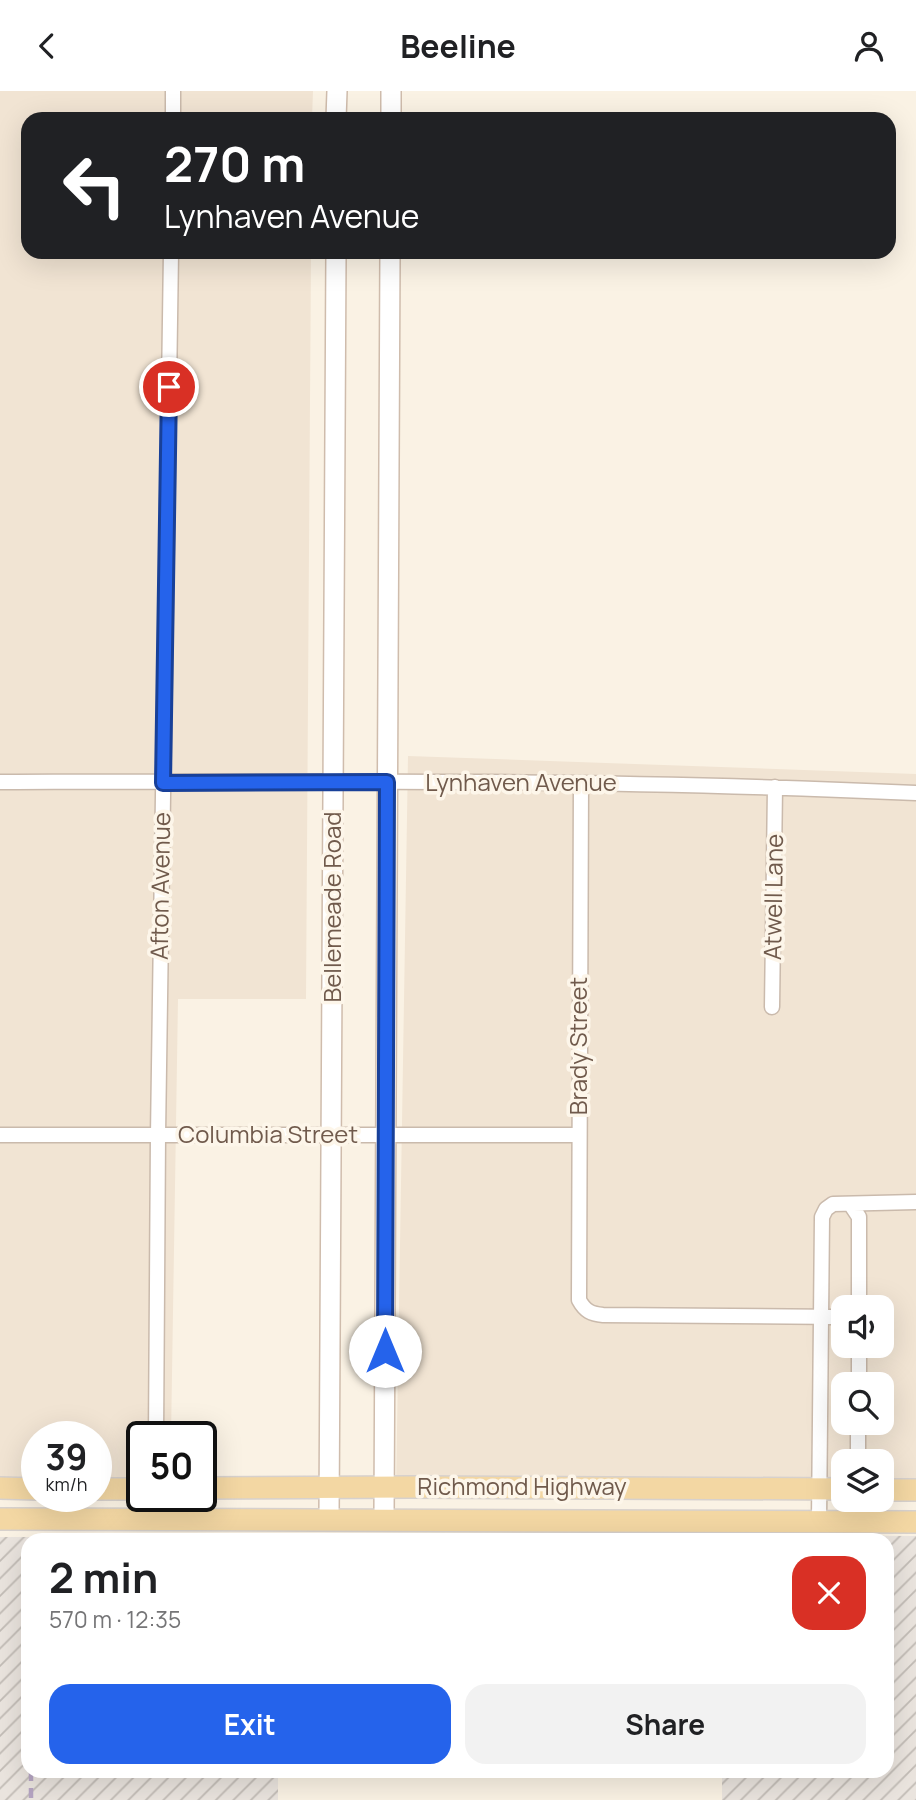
<!DOCTYPE html>
<html lang="en">
<head>
<meta charset="utf-8">
<style>
  :root { --surface:#fff; --page:#f2f2f2; --text:#202124; --muted:#757577; --accent:#2563eb }
  body { margin:0; font-family:Manrope,sans-serif; background:var(--page); color:var(--text); height:100vh; display:flex; flex-direction:column; font-size:26px; white-space:nowrap }
  * { box-sizing:border-box; margin:0 }
  p { font-size:23px; color:var(--muted) }
  .icon { flex:none; width:38px; height:38px; fill:none; stroke:currentColor; stroke-width:2; stroke-linecap:round; stroke-linejoin:round }
  .map { position:relative; flex:1; overflow:hidden }
  .drawer { position:absolute; left:21px; top:1442px; width:873px; height:245px; display:flex; flex-direction:column; background:var(--surface); border-radius:21px; box-shadow:0 7px 28px #0002 }
  .drawer>* { flex:none }
  .banner { position:absolute; left:21px; top:21px; width:875px; height:147px; border-radius:21px; box-shadow:0 7px 28px #0002; background:#202124; color:#fff; overflow:hidden }
  .controls { position:absolute; left:831px; top:1204px; display:grid; gap:14px }
  .controls a { display:grid; place-items:center; width:63px; height:63px; border-radius:14px; background:var(--surface); box-shadow:0 7px 28px #0002; font-size:35px }
  .speed { position:absolute; left:21px; top:1330px; display:flex; gap:14px; font-size:35px; font-weight:700; text-align:center }
  .speed>* { display:grid; place-content:center; width:91px; height:91px; border-radius:50%; background:var(--surface); box-shadow:0 7px 28px #0002; line-height:1 }
  .speed small { font-size:18px; font-weight:400 }
  .speed .limit { border:4px solid #111; border-radius:10px; background:#fff; color:#111 }
  .pin { position:absolute; display:grid; place-items:center; width:60px; height:60px; color:#fff; margin:-30px; border:4px solid #fff; border-radius:50%; box-shadow:0 2px 7px #0007 }
  .me { position:absolute; width:77px; margin:-38px; rotate:0deg; stroke-linejoin:round; filter:drop-shadow(0 0 5px #0008) }
  .turn { display:flex; align-items:center; gap:24px; height:147px; padding:0 28px; font-size:32px }
  .turn .icon { width:91px; height:91px; stroke-width:2.5 }
  .turn b { display:block; font-size:49px; line-height:60px }
  .round { display:grid; place-items:center; flex:none; width:74px; height:74px; border-radius:21px; background:var(--page) }
  .head { display:flex; align-items:center; justify-content:space-between; height:119px; padding:0 28px }
  h1 { font-size:42px; font-weight:700; line-height:52px }
  .primary-button { display:flex; gap:14px; margin-top:auto; padding:14px 28px }
  .primary-button a { flex:1; height:80px; border-radius:21px; background:var(--accent); color:#fff; font-size:28px; font-weight:700; line-height:80px; text-align:center }
  .primary-button a+a { background:var(--page); color:var(--text) }
  header { display:flex; justify-content:space-between; align-items:center; height:91px; padding:0 28px; background:var(--surface); font-size:32px; font-weight:700 }
  .map>svg:first-child { display:block }
  .residential { fill:#f1e4d3; fill-rule:evenodd }
  .industrial { fill:url(#industrial-furrows) }
  .lines { fill:none; stroke-linecap:round; stroke-linejoin:round }
  .street-casing { stroke:#cabaac; stroke-width:17 }
  .secondary-casing { stroke:#cfbcac; stroke-width:22 }
  .primary-casing { stroke:#d7d1cd; stroke-width:24 }
  .street { stroke:#fff; stroke-width:14 }
  .secondary { stroke:#fff; stroke-width:19 }
  .primary { stroke:#f3d7a3; stroke-width:21 }
  .rail { stroke:#b5a4c2; stroke-width:4.5; stroke-dasharray:10 7; stroke-linecap:butt }
  .route-casing { stroke:#184099; stroke-width:18 }
  .route { stroke:#2563eb; stroke-width:12 }
  .labels { text-anchor:middle; stroke-width:7; stroke-linejoin:round; paint-order:stroke }
  .street-label { font-size:24px; fill:#705a4c; stroke:#fdf6ea }
</style>
</head>
<body>
<header><svg class="icon" aria-label="back" viewBox="0 0 24 24"><path d="M15 5l-7 7 7 7"/></svg>Beeline<svg class="icon" aria-label="person" viewBox="0 0 24 24"><circle cx="12" cy="8" r="4"/><path d="M4 21q1-7 8-7t8 7"/></svg></header>
<div class="map">
<svg width="916" height="1709" viewBox="0 0 916 1709">
  <defs>
    <pattern id="industrial-furrows" width="10" height="10" patternUnits="userSpaceOnUse" patternTransform="scale(1.75)"><rect width="10" height="10" fill="#eae4de"/><path d="M-1 1l2-2M0 10L10 0M9 11l2-2" fill="none" stroke="#c2bcb6"/></pattern>
  </defs>
  <rect width="100%" height="100%" fill="#faf2e4"/>
  <path class="residential" d="M0,0H313L312,28H28V161H311L306,908H178L171,1346H142V1401H96V1346H37V1401H0Z
    M408,665L916,683V1403H882V1370H844L843,1402L396,1399ZM844,1216H882V1255H844ZM844,1293H882V1332H844Z"/>
  <path class="industrial" d="M725,1444L916,1445V1709H722V1680H887V1449H725Z
    M0,1446H272V1449H28V1680H278V1709H0Z"/>
  <g class="lines">
    <g class="street-casing">
      <path id="street" d="M173,28V0
        M0,691C305,690 611,688 916,702
        M581,692L579,1209C585,1220 591,1223 603,1224L844,1226
        M772,916L775,696
        M0,1044H579
        M851,1114L859,1126V1216
        M859,1293V1255
        M156,1346L158,1044L171,161
        M858,1370V1332
        M858,1409V1431
        M156,1428V1405
        M819,1430L822,1126L826,1118L833,1113L916,1111"/>
    </g>
    <g class="secondary-casing">
      <path id="secondary" d="M336,28L337,0
        M391,28V0
        M329,1428L336,161
        M384,1428L390,161"/>
    </g>
    <g class="primary-casing">
      <path id="primary" d="M0,1397L37,1398
        M201,1397L412,1396L844,1398
        M96,1398H142
        M882,1399H916
        M0,1428L916,1431"/>
    </g>
    <use href="#street" class="street"/>
    <use href="#secondary" class="secondary"/>
    <use href="#primary" class="primary"/>
    <path class="rail" d="M31,1680V1709"/>
  </g>
  <g class="lines">
    <g class="route-casing">
      <path id="route" d="M169,296L163,692L387,691L385,1260"/>
    </g>
    <use href="#route" class="route"/>
  </g>
  <g class="labels">
    <g class="street-label">
      <text x="521" y="700">Lynhaven Avenue</text>
      <text transform="translate(161 795) rotate(-89)" y="8">Afton Avenue</text>
      <text transform="translate(774 806) rotate(-89)" y="8">Atwell Lane</text>
      <text transform="translate(333 816) rotate(-90)" y="8">Bellemeade Road</text>
      <text transform="translate(579 955) rotate(-90)" y="8">Brady Street</text>
      <text x="268" y="1052">Columbia Street</text>
      <text x="522" y="1404">Richmond Highway</text>
    </g>
  </g>
</svg>
<div class="controls">
<a><svg class="icon" aria-label="sound" viewBox="0 0 24 24"><path d="M4 9h4l5-4v14l-5-4H4zM17 9q2 3 0 6"/></svg></a>
<a><svg class="icon" aria-label="search" viewBox="0 0 24 24"><circle cx="10" cy="10" r="6"/><path d="M15 15l6 6"/></svg></a>
<a><svg class="icon" aria-label="layers" viewBox="0 0 24 24"><path d="M12 4l9 5-9 5-9-5zM3 14l9 5 9-5"/></svg></a>
</div>
<div class="speed"><div>39<small>km/h</small></div><div class="limit">50</div></div>
<div class="pin" style="left:169px;top:296px;background:#d93025"><svg class="icon" aria-label="arrive" viewBox="0 0 24 24"><path d="M6 21V4h12l-3 4 3 4H6"/></svg></div>
<svg class="me" style="left:385px;top:1260px" viewBox="-20 -20 40 40"><circle r="19" fill="#fff"/><path d="M0-13L10 11 0 6-10 11z" fill="#2563eb"/></svg>
<div class="banner">
<div class="turn"><svg class="icon" aria-label="left" viewBox="0 0 24 24"><path d="M17 20v-9H6M10 6l-5 5 5 5"/></svg><div><b>270 m</b>Lynhaven Avenue</div></div>
</div>
<section class="drawer">
<div class="head"><div><h1>2 min</h1><p>570 m · 12:35</p></div><a class="round" style="background:#d93025;color:#fff"><svg class="icon" aria-label="close" viewBox="0 0 24 24"><path d="M6 6l12 12M18 6L6 18"/></svg></a></div>
<div class="primary-button"><a>Exit</a><a>Share</a></div>
</section>
</div>
</body>
</html>
